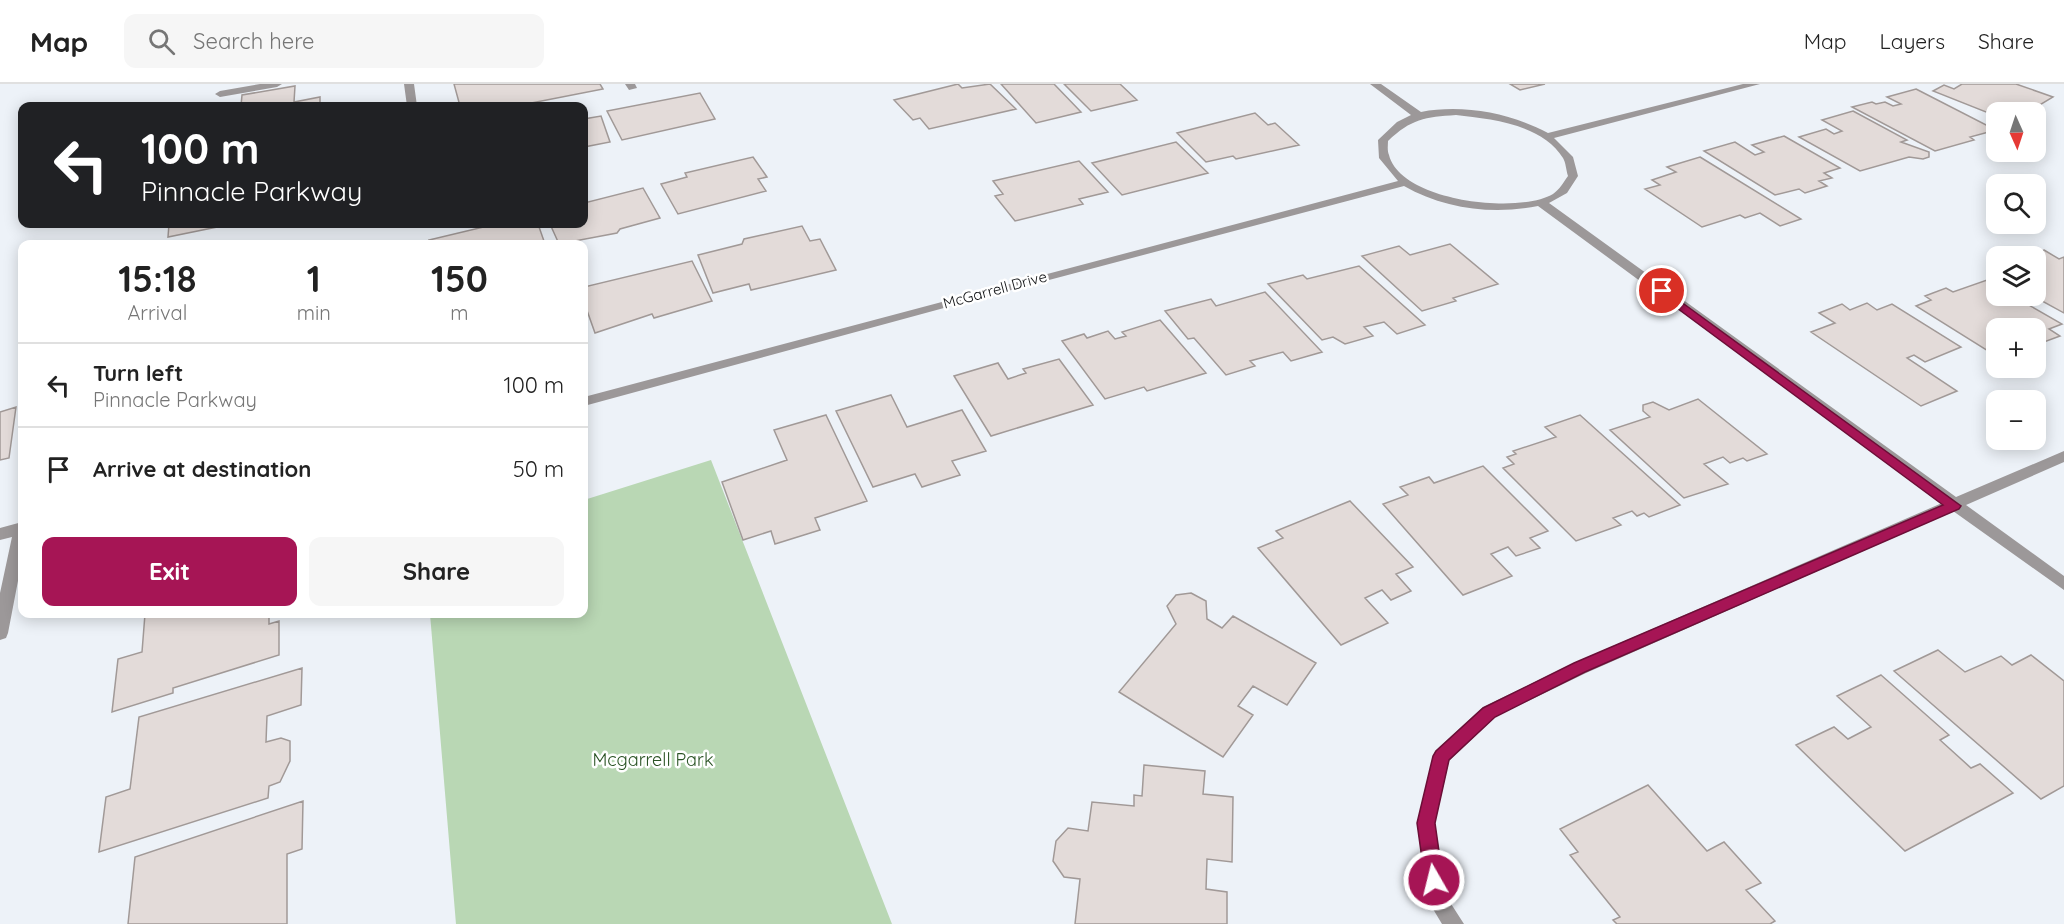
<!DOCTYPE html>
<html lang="en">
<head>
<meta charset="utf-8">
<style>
  :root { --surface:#fff; --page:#f6f6f6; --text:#222; --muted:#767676; --line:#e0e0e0; --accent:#a61555 }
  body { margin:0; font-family:Quicksand,sans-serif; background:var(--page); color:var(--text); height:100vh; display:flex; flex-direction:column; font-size:22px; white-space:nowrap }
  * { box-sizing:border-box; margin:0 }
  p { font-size:20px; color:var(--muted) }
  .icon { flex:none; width:33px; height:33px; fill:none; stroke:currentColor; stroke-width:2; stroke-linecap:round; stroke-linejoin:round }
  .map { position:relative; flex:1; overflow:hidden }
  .drawer { position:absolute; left:18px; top:156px; width:570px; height:378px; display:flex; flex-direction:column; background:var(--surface); border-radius:12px; box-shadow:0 3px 15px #0003 }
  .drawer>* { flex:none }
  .guide { position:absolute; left:18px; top:18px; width:570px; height:126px; border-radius:12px; box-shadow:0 3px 15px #0003; background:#202124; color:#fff; overflow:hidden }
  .needle { width:39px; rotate:177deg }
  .tools { position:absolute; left:1986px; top:18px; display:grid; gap:12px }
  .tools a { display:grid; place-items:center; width:60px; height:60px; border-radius:12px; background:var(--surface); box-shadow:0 3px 15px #0003; font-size:30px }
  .pin { position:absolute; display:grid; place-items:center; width:51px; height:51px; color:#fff; margin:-26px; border:3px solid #fff; border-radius:50%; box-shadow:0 2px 6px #0007 }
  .me { position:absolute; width:66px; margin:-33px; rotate:352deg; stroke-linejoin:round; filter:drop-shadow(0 0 4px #0008) }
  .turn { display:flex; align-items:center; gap:21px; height:126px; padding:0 24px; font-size:27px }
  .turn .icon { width:78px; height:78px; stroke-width:2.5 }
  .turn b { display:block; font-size:42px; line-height:51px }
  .eta { display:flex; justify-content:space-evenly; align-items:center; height:102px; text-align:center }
  .eta b { font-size:36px; font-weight:700; line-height:42px }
  .action { display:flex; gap:12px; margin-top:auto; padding:12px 24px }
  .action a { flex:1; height:69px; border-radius:12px; background:var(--accent); color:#fff; font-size:24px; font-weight:700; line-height:69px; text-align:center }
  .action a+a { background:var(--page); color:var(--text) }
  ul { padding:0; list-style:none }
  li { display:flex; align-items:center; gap:18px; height:84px; padding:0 24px; border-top:2px solid var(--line) }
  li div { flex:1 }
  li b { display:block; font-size:22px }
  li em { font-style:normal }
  header { display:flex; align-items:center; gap:36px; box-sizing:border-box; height:84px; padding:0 30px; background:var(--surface); border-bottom:2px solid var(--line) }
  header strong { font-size:28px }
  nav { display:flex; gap:33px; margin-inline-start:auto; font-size:21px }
  .search { width:420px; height:54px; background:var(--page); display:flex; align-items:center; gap:15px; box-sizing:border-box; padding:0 21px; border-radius:12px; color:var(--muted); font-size:22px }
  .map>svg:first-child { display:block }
  .green { fill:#b9d7b4 }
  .building { fill:#e3dbd9; stroke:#a19997; stroke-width:1.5 }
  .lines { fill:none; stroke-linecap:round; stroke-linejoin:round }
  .minor { fill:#9c9899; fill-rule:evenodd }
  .route { fill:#a61555; stroke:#6c0e37; stroke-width:1.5 }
  .labels { text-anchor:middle; stroke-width:5; stroke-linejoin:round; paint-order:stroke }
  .street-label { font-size:15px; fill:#0e1012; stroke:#fff }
  .near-park-label { font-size:18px; fill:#2a5324; stroke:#fff }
</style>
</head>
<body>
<header>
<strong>Map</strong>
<div class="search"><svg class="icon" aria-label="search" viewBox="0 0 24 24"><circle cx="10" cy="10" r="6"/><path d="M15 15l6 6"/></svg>Search here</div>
<nav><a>Map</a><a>Layers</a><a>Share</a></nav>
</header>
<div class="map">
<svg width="2064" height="840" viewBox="0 0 2064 840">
  <rect width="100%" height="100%" fill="#edf2f8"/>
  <path class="green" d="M711,376L892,840H456L430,530H584V416Z"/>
  <path class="building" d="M454,0H600L603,5L516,22H460Z
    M958,0L962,4L990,0L1016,25L929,45L920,34L913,36L894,16Z
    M1001,0H1054L1081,28L1036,39Z
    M1064,0H1120L1137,16L1091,27Z
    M1510,0H1545L1520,6Z
    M1962,0H2016L2053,13L2028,28H1996V32L1933,7L1944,1L1954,5Z
    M295,2L294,18L320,13V22H241L242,11Z
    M1916,5L1996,46L1970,53L1974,56L1935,67L1852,23L1872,18L1876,20L1885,18L1893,22L1901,20L1887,13Z
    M700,9L715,35L622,56L607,27Z
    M1853,27L1907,56L1901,58L1929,68V73L1923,75L1909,73L1860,87L1799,53L1826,45L1834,50L1842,47L1822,36Z
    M1255,29L1268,41L1275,39L1299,61L1236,75L1233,72L1206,78L1177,49Z
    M601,32L610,58L584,63V35Z
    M1784,52L1840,84L1824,89L1832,94L1819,97L1827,102L1805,109L1799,105L1775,111L1704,67L1735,58L1755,71L1764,68L1752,61Z
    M1176,58L1208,89L1122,111L1092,79Z
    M753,73L767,93L758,95L766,107L678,130L661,100L687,93L685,89Z
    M1700,73L1801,135L1780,142L1760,129L1745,134L1740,131L1702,143L1645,105L1660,101L1652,96L1676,88L1667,83Z
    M1079,77L1108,108L1079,115L1083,120L1015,137L995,112L1003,110L993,97Z
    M643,104L660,134L620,145L617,149L559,160L550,140H584V119Z
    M169,140H232L168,153Z
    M496,140H538L545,160H431L429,156Z
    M802,142L810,157L820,155L836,186L751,206L749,200L713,209L698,171L742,160L744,155Z
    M1450,160L1498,200L1453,214L1456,217L1422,227L1362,172L1399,162L1410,171Z
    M2044,166L2059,175L2064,173V229L2033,212H2036V172H2027Z
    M692,177L712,217L654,234L652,230L595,249L584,218V203Z
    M1359,182L1425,241L1397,250L1384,238L1364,243L1373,252L1345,260L1333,253L1322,256L1268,200L1303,191L1307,195Z
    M1987,196L1996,202V212H2013L2062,240L2049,245L2060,252L2044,258L2036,253V244H1996V272L1916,222L1931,216L1925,212L1946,204L1953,208Z
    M1265,208L1322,268L1291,277L1283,268L1250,277L1255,282L1226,291L1194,254L1188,255L1165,227L1211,215L1216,222Z
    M1867,219L1877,226L1892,220L1961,263L1925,278L1914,271L1907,274L1957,307L1921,322L1811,248L1835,239L1819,229L1842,220L1850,226Z
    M1160,236L1206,289L1147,307L1144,303L1105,315L1062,257L1084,250L1087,254L1108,247L1115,255L1126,252L1122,248Z
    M1059,275L1093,321L991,352L954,292L998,279L1008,295L1026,289L1023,285Z
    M891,311L907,343L962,326L986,367L952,377L960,391L922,403L915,390L873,403L836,327Z
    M1698,315L1767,370L1747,377L1743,374L1730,379L1723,373L1704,380L1728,400L1684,414L1610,346L1650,333L1643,327V321L1653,318L1669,326Z
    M16,323L9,374L0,376V328Z
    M826,331L867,417L815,434L820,446L775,460L771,447L743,456L722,398L787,376L774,346Z
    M1580,331L1680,421L1649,433L1644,429L1637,432L1632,427L1613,434L1621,441L1576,457L1503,384L1514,380L1507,373L1516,370L1513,367L1556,353L1545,343Z
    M1483,382L1548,447L1530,454L1540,464L1516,472L1508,463L1491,470L1512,492L1463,511L1383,420L1408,411L1400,403L1429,393L1434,399Z
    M1350,417L1413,483L1396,490L1411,507L1391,516L1382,506L1365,514L1388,539L1341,561L1258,464L1283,454L1276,447Z
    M1191,509L1206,517L1207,535L1222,544L1233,532L1316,579L1287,621L1253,602L1238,622L1253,631L1223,673L1119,608L1176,540L1167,522L1176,511Z
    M145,530H269V540L279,537V571L173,604V609L112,628L118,575L142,568Z
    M1938,566L1965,588L2001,572L2012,581L2031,571L2064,597V702L2041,715L1894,587Z
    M302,584L301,621L267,632L266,658L281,654L290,657V677L280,698L269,702L268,714L99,768L106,713L130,705L139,633Z
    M1881,591L1949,651L1940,656L1971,684L1980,680L2013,709L1905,767L1796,661L1834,643L1848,655L1871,643L1837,612Z
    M1144,681L1205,687L1203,710L1233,713L1232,778L1207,775L1206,805L1227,808V840H1075L1080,795L1064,793L1053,777L1056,757L1068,744L1088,747L1092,718L1134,722V711L1142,712Z
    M1648,701L1707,767L1724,758L1761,799L1746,806L1775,837L1770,840H1617L1613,836L1620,833L1570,771L1578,768L1560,745Z
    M303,717L302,765L287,770V840H128L135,773Z"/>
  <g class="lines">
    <path class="minor" d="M260,0H282L277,3L220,13L215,10L220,7Z
      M404,0H414L417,22H407Z
      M625,0H635L637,4L629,6Z
      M1370,0H1381L1421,28C1463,20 1510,29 1548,49L1743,0H1760L1554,54L1573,73L1578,92L1567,109L1549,119L1956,413L2064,367V378L1966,421L2064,492V506L1953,427L1586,589L1495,633L1449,677L1435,739L1446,812L1464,840H1442L1427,815L1417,739L1435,667L1483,623L1574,579L1942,419L1538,122C1493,131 1444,125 1404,102L977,215L584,322V313L1398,97L1379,74L1378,56L1397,38L1411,31ZM1456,31C1491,35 1542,40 1563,74C1566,79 1566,86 1568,92C1563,99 1560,105 1553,110C1518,131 1400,117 1389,71C1387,66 1388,61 1388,57C1411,35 1425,33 1456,31Z
      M22,438V476L8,549L6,554L0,556V509L12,453L0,456V444Z"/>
  </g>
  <path class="route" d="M1662,204L1961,422L1959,425L1585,588L1495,633L1449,676L1435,739L1443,796L1440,802L1434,805L1428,802L1425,796L1417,739L1433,672L1436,667L1483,624L1574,579L1943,421L1658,210L1656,207Z"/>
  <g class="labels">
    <g class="street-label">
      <text transform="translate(995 206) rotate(-15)" y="5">McGarrell Drive</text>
    </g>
    <g class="near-park-label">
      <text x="653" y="682">Mcgarrell Park</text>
    </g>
  </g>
</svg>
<div class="tools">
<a><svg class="needle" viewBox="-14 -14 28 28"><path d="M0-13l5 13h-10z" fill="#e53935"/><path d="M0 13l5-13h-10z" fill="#767676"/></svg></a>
<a><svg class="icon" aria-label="search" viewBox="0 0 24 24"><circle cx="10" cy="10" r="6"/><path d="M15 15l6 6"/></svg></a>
<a><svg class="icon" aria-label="layers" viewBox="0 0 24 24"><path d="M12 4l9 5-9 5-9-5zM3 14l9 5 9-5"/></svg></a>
<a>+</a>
<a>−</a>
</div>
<div class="pin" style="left:1662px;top:207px;background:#d93025"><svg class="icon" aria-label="arrive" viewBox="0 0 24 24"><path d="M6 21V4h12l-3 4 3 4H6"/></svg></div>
<svg class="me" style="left:1434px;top:796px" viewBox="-20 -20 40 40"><circle r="17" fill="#a61555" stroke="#fff" stroke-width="3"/><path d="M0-11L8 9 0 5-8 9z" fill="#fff"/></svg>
<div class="guide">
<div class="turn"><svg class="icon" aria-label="left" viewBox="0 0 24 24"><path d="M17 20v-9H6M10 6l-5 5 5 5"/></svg><div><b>100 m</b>Pinnacle Parkway</div></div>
</div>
<section class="drawer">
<div class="eta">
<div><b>15:18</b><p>Arrival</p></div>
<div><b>1</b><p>min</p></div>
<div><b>150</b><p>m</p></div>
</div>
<ul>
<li><svg class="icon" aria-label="left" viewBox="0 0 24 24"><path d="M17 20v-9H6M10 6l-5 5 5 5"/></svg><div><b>Turn left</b><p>Pinnacle Parkway</p></div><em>100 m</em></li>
<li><svg class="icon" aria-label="arrive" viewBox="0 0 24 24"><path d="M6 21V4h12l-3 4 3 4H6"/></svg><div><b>Arrive at destination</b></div><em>50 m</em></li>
</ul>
<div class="action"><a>Exit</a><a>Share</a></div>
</section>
</div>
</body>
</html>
